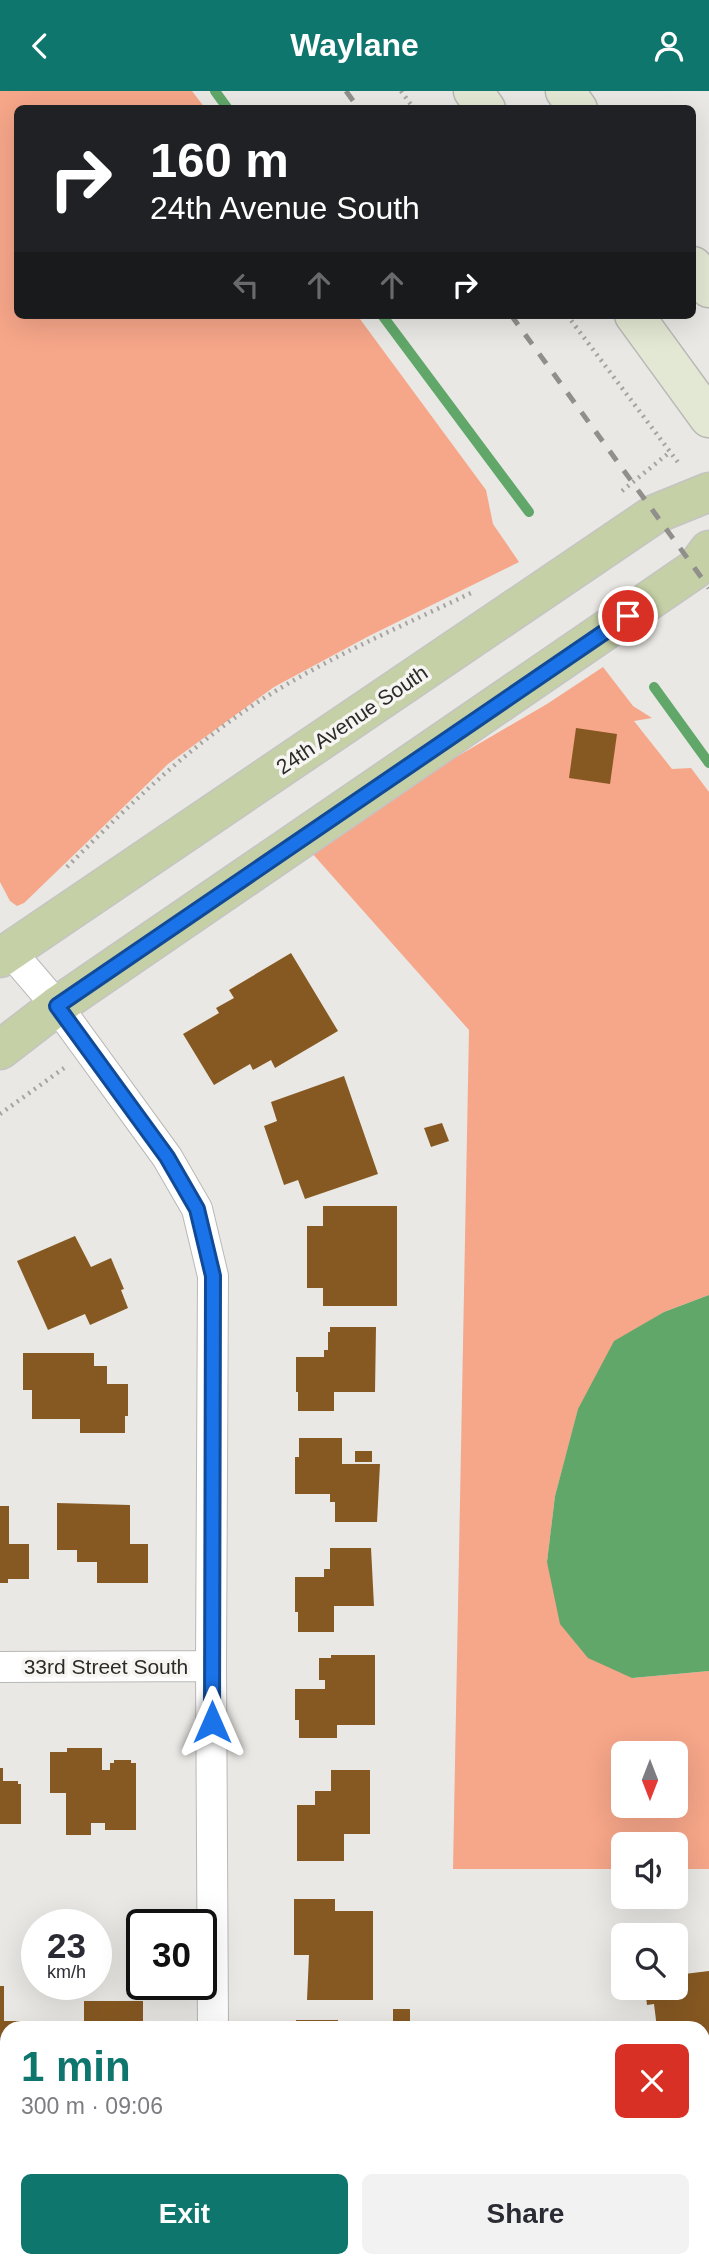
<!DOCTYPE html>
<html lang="en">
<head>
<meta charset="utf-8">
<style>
  :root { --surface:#fff; --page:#f2f2f3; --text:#2b2b33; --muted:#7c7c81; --accent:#0f766e }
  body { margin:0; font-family:Arial,sans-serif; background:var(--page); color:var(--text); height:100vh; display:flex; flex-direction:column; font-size:26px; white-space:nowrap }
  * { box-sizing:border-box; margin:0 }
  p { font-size:23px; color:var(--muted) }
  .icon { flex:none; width:38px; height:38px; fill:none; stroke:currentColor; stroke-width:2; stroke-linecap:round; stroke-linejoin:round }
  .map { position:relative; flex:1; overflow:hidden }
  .side { position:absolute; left:0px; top:1930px; width:710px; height:247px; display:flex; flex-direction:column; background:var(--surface); border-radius:21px 21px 0 0; box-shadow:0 7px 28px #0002 }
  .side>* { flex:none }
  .top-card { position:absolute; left:14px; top:14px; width:682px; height:214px; border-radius:10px; box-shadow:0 7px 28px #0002; background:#202124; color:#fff; overflow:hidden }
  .needle { width:46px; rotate:180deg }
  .tools { position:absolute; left:611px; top:1650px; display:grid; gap:14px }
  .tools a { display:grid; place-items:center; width:77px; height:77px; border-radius:10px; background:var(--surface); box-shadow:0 7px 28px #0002; font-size:35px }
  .speed { position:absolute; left:21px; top:1818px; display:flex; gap:14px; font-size:35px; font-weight:700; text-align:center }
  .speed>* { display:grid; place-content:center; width:91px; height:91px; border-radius:50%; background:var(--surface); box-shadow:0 7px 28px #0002; line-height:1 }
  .speed small { font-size:18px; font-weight:400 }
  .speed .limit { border:4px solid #111; border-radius:10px; background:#fff; color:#111 }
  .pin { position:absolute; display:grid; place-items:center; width:60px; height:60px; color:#fff; margin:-30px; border:4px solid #fff; border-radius:50%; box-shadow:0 2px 7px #0007 }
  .me { position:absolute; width:77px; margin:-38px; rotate:0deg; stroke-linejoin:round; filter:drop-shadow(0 0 5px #0008) }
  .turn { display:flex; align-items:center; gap:24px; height:147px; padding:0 21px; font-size:32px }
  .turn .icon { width:91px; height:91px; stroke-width:2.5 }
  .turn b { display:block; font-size:49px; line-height:60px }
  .lanes { display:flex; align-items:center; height:66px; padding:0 21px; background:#0003; justify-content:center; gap:35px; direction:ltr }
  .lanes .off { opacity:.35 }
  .round { display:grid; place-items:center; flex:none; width:74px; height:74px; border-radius:10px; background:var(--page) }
  .overview { display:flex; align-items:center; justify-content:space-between; height:119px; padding:0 21px }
  h1 { font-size:42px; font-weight:700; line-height:52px; color:var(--accent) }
  .primary-button { display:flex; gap:14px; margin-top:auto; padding:14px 21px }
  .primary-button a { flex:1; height:80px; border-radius:10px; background:var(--accent); color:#fff; font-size:28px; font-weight:700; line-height:80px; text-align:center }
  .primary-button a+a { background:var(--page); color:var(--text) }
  header { display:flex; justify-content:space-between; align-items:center; height:91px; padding:0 21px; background:var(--accent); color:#fff; font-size:32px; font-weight:700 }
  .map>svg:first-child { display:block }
  .green { fill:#f6a689; fill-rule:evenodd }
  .water { fill:#60a769 }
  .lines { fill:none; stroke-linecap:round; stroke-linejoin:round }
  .stream { stroke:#60a769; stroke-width:10 }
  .building { fill:#875922 }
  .minor-casing { stroke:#b9b8b5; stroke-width:32 }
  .secondary-casing { stroke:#b9b8b5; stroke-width:41 }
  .primary-casing { stroke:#c4c4c3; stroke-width:41 }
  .path { stroke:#a5a4a1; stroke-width:4.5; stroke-dasharray:2 5; stroke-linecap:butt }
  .minor { stroke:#fff; stroke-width:30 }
  .secondary { stroke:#e2e8d3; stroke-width:38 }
  .primary { stroke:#c5d0a7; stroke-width:38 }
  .rail { stroke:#908f8c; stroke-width:5; stroke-dasharray:12 12; stroke-linecap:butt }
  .route-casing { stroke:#114b97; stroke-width:18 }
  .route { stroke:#1a73e8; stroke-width:12 }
  .labels { text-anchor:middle; stroke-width:7; stroke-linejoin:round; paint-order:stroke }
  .street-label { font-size:21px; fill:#2b2b29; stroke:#f6f5f1 }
</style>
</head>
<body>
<header><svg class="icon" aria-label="back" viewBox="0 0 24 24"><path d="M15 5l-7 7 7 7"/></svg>Waylane<svg class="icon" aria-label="person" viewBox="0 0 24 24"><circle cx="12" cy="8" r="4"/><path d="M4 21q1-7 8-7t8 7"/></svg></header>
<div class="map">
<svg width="709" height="2176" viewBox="0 0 709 2176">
  <rect width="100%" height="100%" fill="#e9e8e4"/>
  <path class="green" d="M0,0H192L205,17L18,18V224H357L486,399L493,433L519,471L369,545L274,596L168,673L24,812L17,815L10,810L0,791Z
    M603,576L633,615L652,627L634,630L672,678L691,677L709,701V1204L664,1221L614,1251L578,1319L555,1405L547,1471L632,1587L709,1580V1778H676V1754H623V1778H453L469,939L311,761L393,703L547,613ZM623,1662H676V1715H623Z"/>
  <path class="water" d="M709,1204V1580L632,1587L588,1567L560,1533L547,1471L555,1405L578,1318L614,1250L664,1221Z"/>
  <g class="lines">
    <path class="stream" d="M215,0L228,18
      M382,224L529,421
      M654,596L709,672"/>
  </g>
  <path class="building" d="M576,637L617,643L610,693L569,687Z
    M291,862L338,940L275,977L271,969L253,979L250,973L214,994L183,943L219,922L216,917L234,907L229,899Z
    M344,985L378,1083L305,1108L298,1089L284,1094L264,1035L277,1030L271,1011Z
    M442,1032L449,1050L431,1056L424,1037Z
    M323,1115H397V1215H323V1197H307V1135H323Z
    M75,1145L91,1176L111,1167L124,1198L121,1199L128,1217L90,1234L85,1223L48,1239L17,1170Z
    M330,1236H376L375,1301H334V1320H298V1301H296V1266H324V1259H328V1241H330Z
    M23,1262H94V1275H107V1293H128V1325H125V1342H80V1328H32V1299H23Z
    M299,1347H342V1373H380L377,1431H335V1411H330V1403H295V1366H299Z
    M355,1360H372V1371H355Z
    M57,1412L130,1414V1453H148V1492H97V1471H77V1459H57Z
    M0,1415H9V1453H29V1488H8V1492H0Z
    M330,1457H371L374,1515H334V1541H298V1521H295V1486H324V1478H330Z
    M331,1564H375V1634H337V1647H299V1629H295V1598H325V1589H319V1567H331Z
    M67,1657H102V1679H110V1672H114V1669H131V1672H136V1739H105V1732H91V1744H66V1702H50V1661H67Z
    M0,1677H3V1690H18V1693H21V1733H0Z
    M331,1679H370V1743H344V1770H297V1714H315V1700H331Z
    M294,1808H335V1820H373V1909H307L309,1864H294Z
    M709,1880V1972H704V1937H684V1934L657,1937L654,1913L647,1914L645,1897H676V1884Z
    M0,1895H4V1930H27V1937H7V1982H4V1986H0Z
    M84,1910H143V1937H84Z
    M393,1918H410V1933H393Z
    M296,1929H338V1937H296Z
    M84,2170H135V2176H84Z
    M310,2170H376V2176H310Z
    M516,2170H558V2176H516Z"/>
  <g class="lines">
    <g class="minor-casing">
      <path id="minor" d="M10,860L57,915L167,1066L197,1118L213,1185L211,1575L213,1937
        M0,1576L211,1575
        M0,2069H7
        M704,2080L709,2078
        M214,2170L215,2176
        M675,2170V2176"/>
    </g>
    <g class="secondary-casing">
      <path id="secondary" d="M473,0L486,18
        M565,0L578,18
        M693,175L709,197
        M634,224L709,327"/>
    </g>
    <g class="primary-casing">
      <path id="primary" d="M0,867L655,423L709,401
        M0,959L57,915L695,478L709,459"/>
    </g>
    <path class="path" d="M401,0L414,18
      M567,224L680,374
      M622,400L670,361
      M67,776C119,724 173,671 233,628C307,575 392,540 473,501
      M0,1023L64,977"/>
    <use href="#minor" class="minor"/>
    <use href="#secondary" class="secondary"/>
    <use href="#primary" class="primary"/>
    <path class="rail" d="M346,0L359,18
      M511,224L709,497"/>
  </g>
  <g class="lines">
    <g class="route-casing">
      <path id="route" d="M212,1631L213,1185L197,1118L167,1066L57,915L628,525"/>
    </g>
    <use href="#route" class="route"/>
  </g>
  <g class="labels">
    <g class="street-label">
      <text transform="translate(352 629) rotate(-34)" y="7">24th Avenue South</text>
      <text x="106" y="1583">33rd Street South</text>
    </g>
  </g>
</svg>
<div class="tools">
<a><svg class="needle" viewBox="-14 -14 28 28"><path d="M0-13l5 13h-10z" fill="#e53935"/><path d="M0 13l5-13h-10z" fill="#7c7c81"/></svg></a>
<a><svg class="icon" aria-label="sound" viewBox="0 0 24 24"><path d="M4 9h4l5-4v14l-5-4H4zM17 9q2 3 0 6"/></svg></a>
<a><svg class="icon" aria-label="search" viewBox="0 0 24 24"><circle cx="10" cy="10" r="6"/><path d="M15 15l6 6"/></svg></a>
</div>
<div class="speed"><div>23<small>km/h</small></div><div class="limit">30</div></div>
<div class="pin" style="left:628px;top:525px;background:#d93025"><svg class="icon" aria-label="arrive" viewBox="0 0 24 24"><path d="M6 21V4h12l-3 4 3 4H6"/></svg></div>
<svg class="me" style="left:212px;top:1631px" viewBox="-20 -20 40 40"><path d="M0-17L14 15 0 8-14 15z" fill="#1a73e8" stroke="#fff" stroke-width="4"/></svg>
<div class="top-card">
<div class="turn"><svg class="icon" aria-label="right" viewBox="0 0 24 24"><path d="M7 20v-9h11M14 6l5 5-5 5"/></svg><div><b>160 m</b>24th Avenue South</div></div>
<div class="lanes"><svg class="icon off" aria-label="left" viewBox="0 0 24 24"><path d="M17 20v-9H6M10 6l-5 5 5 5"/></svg><svg class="icon off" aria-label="ahead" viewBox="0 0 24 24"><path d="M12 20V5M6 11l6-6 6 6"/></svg><svg class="icon off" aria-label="ahead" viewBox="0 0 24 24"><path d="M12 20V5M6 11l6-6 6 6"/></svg><svg class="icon" aria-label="right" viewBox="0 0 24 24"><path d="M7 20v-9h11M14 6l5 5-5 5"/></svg></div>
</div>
<section class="side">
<div class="overview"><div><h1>1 min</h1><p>300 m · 09:06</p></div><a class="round" style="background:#d93025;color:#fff"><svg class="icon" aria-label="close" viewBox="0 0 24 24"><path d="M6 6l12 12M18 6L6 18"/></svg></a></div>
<div class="primary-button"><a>Exit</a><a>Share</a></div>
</section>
</div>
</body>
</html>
